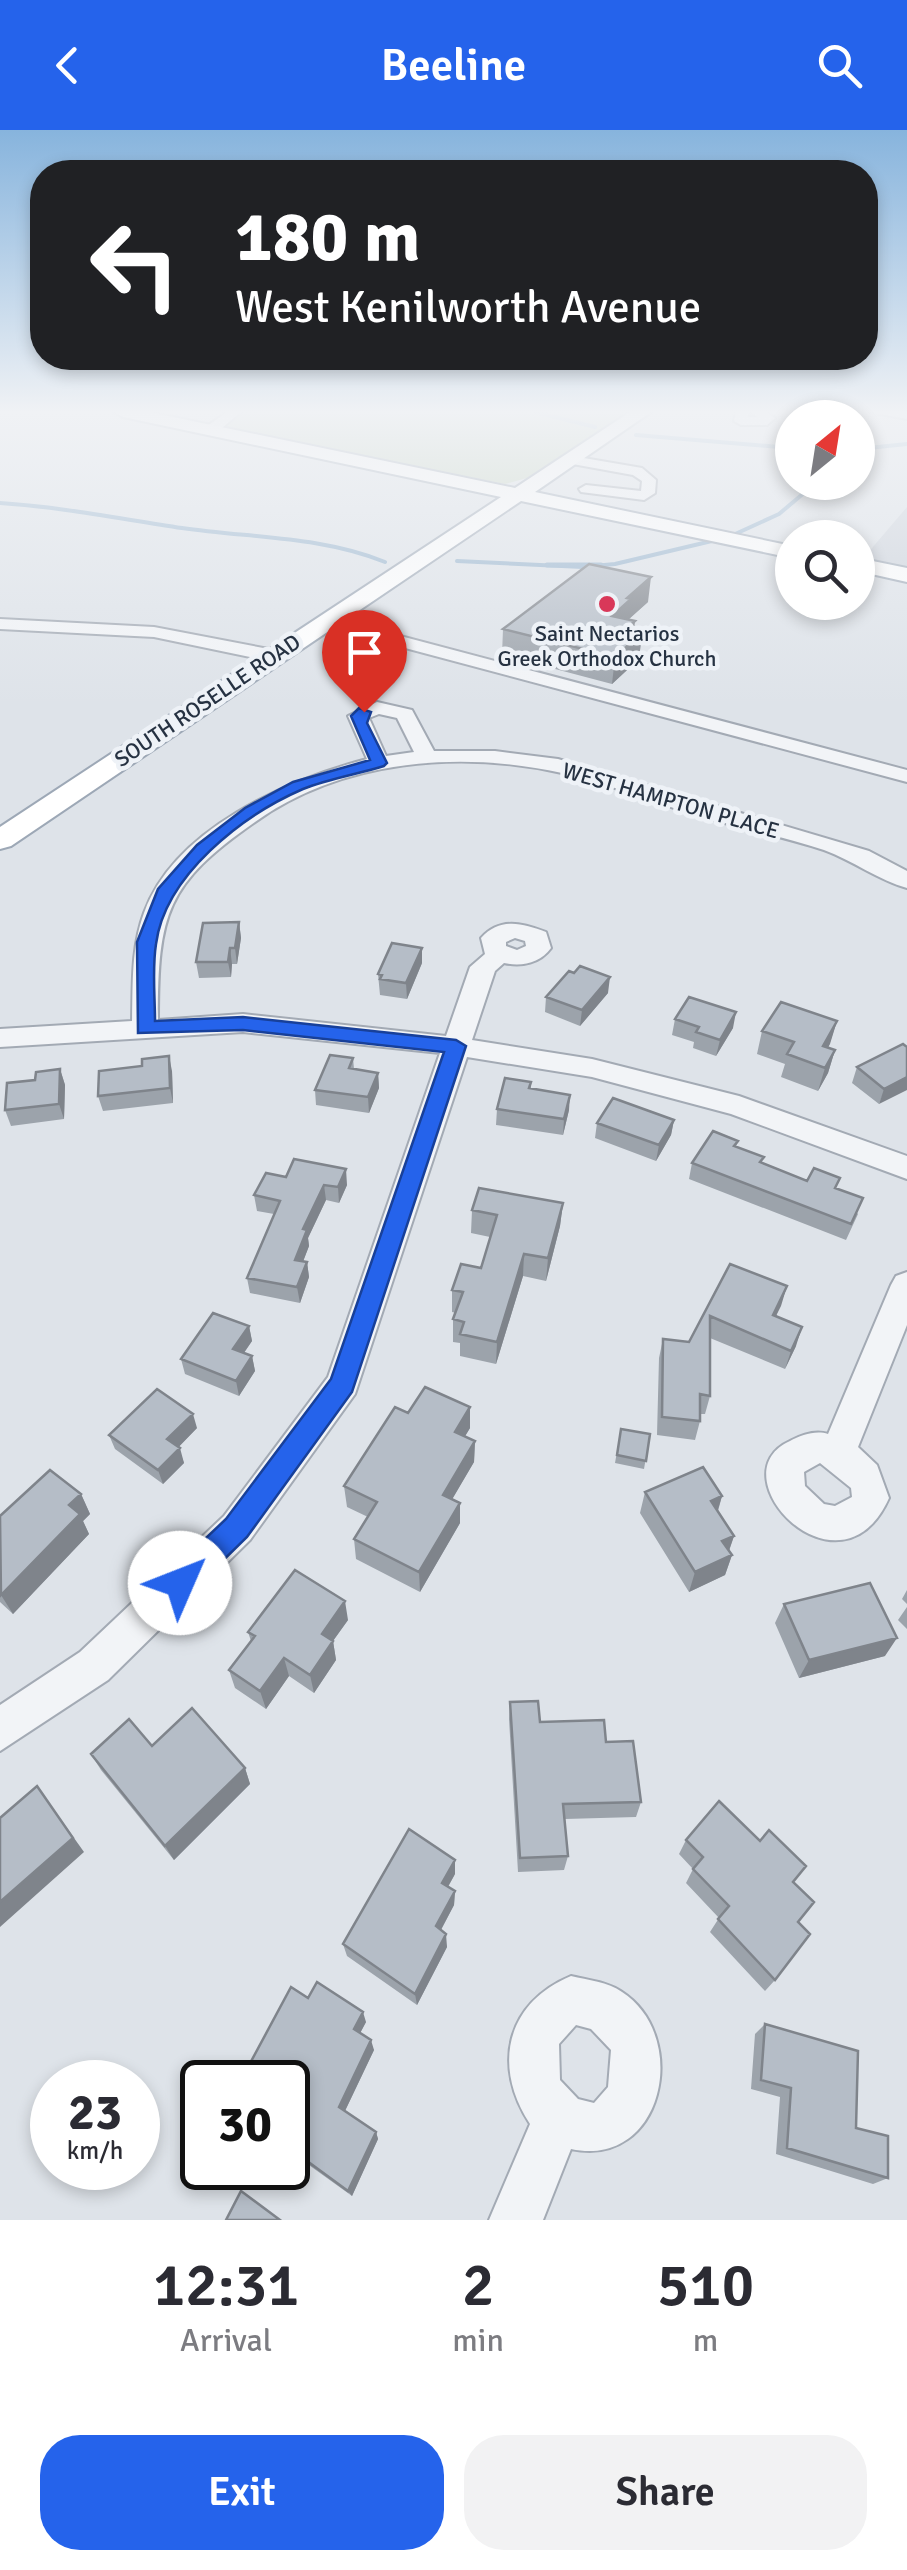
<!DOCTYPE html>
<html lang="en">
<head>
<meta charset="utf-8">
<style>
  :root { --surface:#fff; --page:#f2f2f3; --text:#2b2b33; --muted:#7c7c81; --accent:#2563eb }
  body { margin:0; font-family:Signika,sans-serif; background:var(--page); color:var(--text); height:100vh; display:flex; flex-direction:column; font-size:38px; white-space:nowrap }
  * { box-sizing:border-box; margin:0 }
  p { font-size:32px; color:var(--muted) }
  .icon { flex:none; width:55px; height:55px; fill:none; stroke:currentColor; stroke-width:2; stroke-linecap:round; stroke-linejoin:round }
  .map { position:relative; height:2090px; overflow:hidden }
  .side { display:flex; flex-direction:column; background:var(--surface); flex:1 }
  .side>* { flex:none }
  .hud { position:absolute; left:30px; top:30px; width:848px; height:210px; border-radius:40px; box-shadow:0 5px 15px #0003; background:#202124; color:#fff; overflow:hidden }
  .needle { width:65px; rotate:30deg }
  .controls { position:absolute; left:775px; top:270px; display:grid; gap:20px }
  .controls a { display:grid; place-items:center; width:100px; height:100px; border-radius:50%; background:var(--surface); box-shadow:0 5px 15px #0003; font-size:50px }
  .speed { position:absolute; left:30px; top:1930px; display:flex; gap:20px; font-size:50px; font-weight:700; text-align:center }
  .speed>* { display:grid; place-content:center; width:130px; height:130px; border-radius:50%; background:var(--surface); box-shadow:0 5px 15px #0003; line-height:1 }
  .speed small { font-size:25px; font-weight:400 }
  .speed .limit { border:5px solid #111; border-radius:15px; background:#fff; color:#111 }
  .pin { position:absolute; display:grid; place-items:center; width:85px; height:85px; color:#fff; margin:-102px -42px; border-radius:50% 50% 50% 0; rotate:-45deg; box-shadow:0 0 10px #0007 }
  .pin .icon { rotate:45deg }
  .me { position:absolute; width:110px; margin:-55px; rotate:46deg; stroke-linejoin:round; filter:drop-shadow(0 0 8px #0008) }
  .turn { display:flex; align-items:center; gap:35px; height:210px; padding:0 40px; font-size:45px }
  .turn .icon { width:130px; height:130px; stroke-width:2.5 }
  .turn b { display:block; font-size:70px; line-height:85px }
  .eta { display:flex; justify-content:space-evenly; align-items:center; height:170px; text-align:center }
  .eta b { font-size:60px; font-weight:600; line-height:70px }
  .primary-button { display:flex; gap:20px; margin-top:auto; padding:20px 40px }
  .primary-button a { flex:1; height:115px; border-radius:40px; background:var(--accent); color:#fff; font-size:40px; font-weight:600; line-height:115px; text-align:center }
  .primary-button a+a { background:var(--page); color:var(--text) }
  header { display:flex; justify-content:space-between; align-items:center; height:130px; padding:0 40px; background:var(--accent); color:#fff; font-size:45px; font-weight:600 }
  .map>svg:first-child { display:block }
  .built { fill:#ccd2db }
  .green { fill:#c5d4bf }
  .lines { fill:none; stroke-linecap:round; stroke-linejoin:round }
  .stream-far1 { stroke:#96b3cd; stroke-width:4 }
  .stream { stroke:#96b3cd; stroke-width:5 }
  .minor-casing { stroke:#a3aab4; stroke-width:4 }
  .major-casing { stroke:#9da8b6; stroke-width:4 }
  .minor { fill:#f2f4f7; fill-rule:evenodd }
  .major { fill:#fff; fill-rule:evenodd }
  .wall { fill:#9ca3ab }
  .shaded-wall { fill:#7f848b }
  .building { fill:#b5bdc7; stroke:#7f848b; stroke-width:2.5 }
  .route { fill:#2563eb; stroke:#184099; stroke-width:2.5 }
  .poi-dot { fill:#d93859; stroke:#eef2f7; stroke-width:4 }
  .labels { text-anchor:middle; stroke-width:9; stroke-linejoin:round; paint-order:stroke }
  .far-poi-label { font-size:22px; fill:#263242; stroke:#eef2f7 }
  .far-street-label { font-size:22px; fill:#263242; stroke:#eef2f7 }
</style>
</head>
<body>
<header><svg class="icon" aria-label="back" viewBox="0 0 24 24"><path d="M15 5l-7 7 7 7"/></svg>Beeline<svg class="icon" aria-label="search" viewBox="0 0 24 24"><circle cx="10" cy="10" r="6"/><path d="M15 15l6 6"/></svg></header>
<div class="map">
<svg width="907" height="2090" viewBox="0 0 907 2090">
  <rect width="100%" height="100%" fill="#dee3e9"/>
  <path class="built" d="M907,377V440L861,431Z"/>
  <path class="green" d="M241,282H629L527,348L505,354L225,299Z"/>
  <g class="lines">
    <path class="stream-far1" d="M535,282L595,297
      M636,305L792,318
      M858,319L907,314
      M0,373C62,377 121,389 182,398C250,408 321,406 385,432
      M733,405L779,384L817,352
      M457,431L583,437L615,434L716,410"/>
    <path class="stream" d="M547,435H601"/>
    <g class="minor-casing">
      <path id="minor" d="M227,282H241L216,303H206V297Z
        M736,282H749L748,287H757L752,282H767L775,288L767,295H741L734,291Z
        M870,282H907V289Z
        M572,326L642,338L656,350L655,363L644,370L581,362L579,359L586,355L641,361L642,351L633,345L567,333L565,330Z
        M325,486L907,640V652L319,495L316,491Z
        M0,489L154,497L274,520L283,526L274,532L154,507L0,499Z
        M377,572L412,580L434,621H495L558,629L869,721L907,741V758C880,751 852,730 824,720C781,706 736,697 692,684C649,670 606,653 562,643C459,620 342,630 255,692C166,754 158,784 158,890L243,884L446,906L470,837L485,824L481,808C500,787 522,793 546,802L551,818C540,833 522,837 504,833L495,841L472,910L592,929L739,966L907,1026V1049L731,984L592,947L467,927L355,1264L250,1410L108,1550L0,1621V1575L80,1522L224,1386L328,1247L440,923L243,902L0,917V899L132,891C133,855 131,818 144,783C174,699 287,650 367,629L348,586ZM379,584L397,588L414,622L386,626L369,588ZM515,808L525,811L526,816L517,820L506,816V812Z
        M907,1142V1195L858,1317L877,1335L889,1368C840,1477 714,1345 790,1311C801,1305 816,1300 828,1304L891,1155L896,1146ZM820,1333L851,1358L852,1367L835,1376L824,1374L805,1356L804,1342Z
        M571,1846C588,1850 608,1852 622,1862C691,1907 663,2039 571,2019L543,2090H489L530,1994C492,1936 506,1873 571,1846ZM576,1895L591,1899L611,1920L608,1957L594,1973L578,1969L560,1950L559,1914Z"/>
    </g>
    <g class="major-casing">
      <path id="major" d="M114,282H149L515,358L630,282H651L535,362L792,416V428L521,371L11,716L0,719V697L501,367L123,287Z
        M858,428L907,438V452L858,441Z"/>
    </g>
    <use href="#minor" class="minor"/>
    <use href="#major" class="major"/>
  </g>
  <path class="wall" d="M648,472L629,489L634,501L642,503L639,529L612,554L502,525L503,499Z
    M239,792L241,808L237,834H232L231,847L199,848L196,832Z
    M422,833L407,869L380,865L378,844Z
    M608,863L580,896L545,882L546,867Z
    M675,889L733,898L716,926L693,918L694,912L672,905Z
    M837,891L828,918L835,920L828,943L818,961L781,947L785,934L757,924L762,901Z
    M903,914L879,974L852,953L857,937Z
    M353,928L354,939L378,943L379,958L369,983L316,975L315,960Z
    M60,939L65,955L64,989L11,996L5,980L35,950Z
    M172,941L173,973L103,981L98,966Z
    M531,952V958L569,980L563,1005L496,995L497,979Z
    M674,990L671,1005L656,1031L595,1008L597,993Z
    M738,1011L736,1017L762,1033L807,1051L836,1058L858,1084L846,1110L689,1049L692,1033Z
    M286,1047L347,1055L339,1073L326,1070L308,1108L309,1116L303,1131L307,1132L309,1147L300,1173L250,1163L247,1148L274,1084L257,1081L254,1065Z
    M563,1073L560,1096L546,1151L523,1146L496,1234L460,1226V1213L453,1212V1189L456,1183L452,1182V1160L481,1138L490,1107L471,1103L472,1080Z
    M730,1134L787,1156L776,1186L796,1216L785,1239L710,1208V1266L705,1284H700V1291L695,1310L657,1305L659,1228L663,1209L689,1212Z
    M249,1196L252,1211L244,1223L252,1226L255,1241L239,1266L185,1244L181,1229Z
    M470,1277V1298L465,1306L475,1311L474,1332L452,1369L460,1393L420,1462L356,1429L354,1409L368,1387L347,1377L344,1356L408,1283Z
    M197,1298L178,1317L184,1333L163,1354L115,1319L109,1305Z
    M621,1299L650,1304L644,1339L615,1333Z
    M645,1362L722,1366L718,1381L734,1406L729,1421L732,1425L725,1445L689,1462L640,1383Z
    M81,1364L90,1384L83,1391L89,1404L13,1484L0,1472V1386Z
    M907,1460V1474L902,1469Z
    M784,1474L885,1526L799,1548L775,1493Z
    M907,1477V1499L898,1490Z
    M348,1490L333,1511L336,1530L314,1563L289,1546L266,1579L235,1558L229,1540L251,1511L248,1502Z
    M510,1572L540,1592L606,1612L641,1672L636,1687L565,1689L568,1726L564,1740L518,1742L509,1589Z
    M152,1616L245,1638L250,1654L174,1730L101,1640L91,1624Z
    M686,1710L794,1752L798,1792L775,1850L765,1861L710,1802L719,1788L686,1753L693,1739L679,1724Z
    M455,1744L448,1757L455,1761L454,1775L441,1800L447,1817L417,1875L347,1826L343,1814Z
    M308,1868L366,1892L360,1903L374,1920L345,1981L376,2002L378,2009L352,2066L288,2020V1952Z
    M765,1894L856,1998L888,2048L873,2054L776,2024L780,1967L751,1959L755,1904Z"/>
  <path class="shaded-wall" d="M651,447L648,472L629,489L612,486L627,468Z
    M635,491L633,511L642,503L639,529L612,554L615,527L626,499Z
    M239,792L241,808L237,834L235,818Z
    M230,818L232,834L231,847L228,832Z
    M422,818V833L407,869L406,853Z
    M610,847L608,863L580,896L582,880Z
    M736,882L733,898L716,926L720,910Z
    M837,891L830,914L818,935L823,916Z
    M835,920L828,943L818,961L825,938Z
    M169,926L172,941L173,973L170,958Z
    M60,939L65,955L64,989L59,974Z
    M378,943L379,958L369,983L368,967Z
    M907,947V960L879,974L884,959Z
    M570,965L569,980L563,1005L564,989Z
    M674,990L671,1005L656,1031L659,1015Z
    M346,1039L347,1055L339,1073L338,1057Z
    M324,1055L326,1070L308,1108L309,1116L298,1145L295,1130L303,1099Z
    M563,1073L560,1096L546,1151L548,1128Z
    M524,1124L523,1146L496,1234L497,1212Z
    M307,1132L309,1147L300,1173L297,1157Z
    M787,1156L781,1176L767,1204L773,1185Z
    M249,1196L252,1211L236,1234L233,1219Z
    M802,1197L796,1216L785,1239L791,1221Z
    M252,1226L255,1241L239,1266L236,1251Z
    M470,1277V1298L455,1323V1302Z
    M193,1284L197,1298L172,1324L167,1309Z
    M475,1311L474,1332L443,1385V1365Z
    M180,1318L184,1333L163,1354L158,1340Z
    M81,1364L90,1384L83,1391L89,1404L13,1484L1,1465L69,1375Z
    M722,1366L716,1386L711,1371Z
    M460,1373V1393L420,1462L419,1442Z
    M734,1406L727,1426L722,1411Z
    M732,1425L725,1445L689,1462L695,1442Z
    M345,1471L348,1490L325,1522L322,1504Z
    M897,1508L885,1526L799,1548L809,1530Z
    M333,1511L336,1530L314,1563L310,1545Z
    M284,1528L289,1546L266,1579L260,1561Z
    M245,1638L250,1654L174,1730L165,1716Z
    M37,1656L84,1722L0,1797V1772Z
    M455,1730V1744L442,1767V1753Z
    M455,1761L454,1775L436,1809V1796Z
    M446,1804L447,1817L417,1875L415,1864Z
    M363,1882L366,1892L357,1909L354,1899Z
    M371,1910L374,1920L343,1985L339,1977Z
    M376,2002L378,2009L352,2066L348,2061Z"/>
  <path class="building" d="M589,434L651,447L627,468L631,469L612,486L635,491L626,499L642,503L615,527L503,499Z
    M239,792L235,818H230L228,832H196L203,793Z
    M392,813L422,818L406,853L380,849L382,845L378,844Z
    M580,836L610,847L582,880L546,867L569,841L574,843Z
    M689,867L736,882L720,910L696,902L699,897L675,889Z
    M781,872L837,891L823,916L835,920L825,938L787,924L794,912L762,901Z
    M903,914L907,917V947L884,959L857,937Z
    M330,925L353,928L349,938L378,943L368,967L315,960Z
    M169,926L170,958L98,966L99,941L142,936V929Z
    M60,939L59,974L5,980L7,953L35,950L36,942Z
    M505,948L531,952L529,958L570,965L564,989L497,979Z
    M613,968L674,990L659,1015L597,993Z
    M713,1001L738,1011L734,1016L764,1027L760,1032L807,1051L814,1038L840,1048L835,1058L863,1068L851,1094L692,1033Z
    M294,1029L346,1039L338,1057L324,1055L303,1099L307,1100L295,1130L307,1132L297,1157L247,1148L280,1071L254,1065L266,1043L286,1047Z
    M479,1058L563,1073L548,1128L524,1124L497,1212L460,1204L464,1192L453,1189L463,1162L452,1160L461,1134L481,1138L497,1085L472,1080Z
    M730,1134L787,1156L773,1185L802,1197L791,1221L710,1186V1266L700,1264V1291L662,1287L663,1209L689,1212Z
    M213,1183L249,1196L233,1219L252,1226L236,1251L181,1229Z
    M425,1257L470,1277L455,1302L475,1311L443,1365L460,1373L419,1442L354,1409L377,1372L344,1356L395,1277L408,1283Z
    M157,1259L193,1284L167,1309L180,1318L158,1340L109,1305Z
    M621,1299L650,1304L646,1331L617,1325Z
    M703,1337L722,1366L711,1371L734,1406L722,1411L732,1425L695,1442L645,1362Z
    M50,1340L81,1364L69,1375L80,1384L1,1465L0,1386Z
    M295,1440L345,1471L322,1504L333,1511L310,1545L284,1528L260,1561L229,1540L255,1506L248,1502Z
    M870,1453L897,1508L809,1530L784,1474Z
    M538,1571L540,1592L604,1590L606,1612L633,1611L641,1672L563,1674L568,1726L520,1728L510,1572Z
    M192,1578L245,1638L165,1716L91,1624L129,1589L152,1616Z
    M37,1656L73,1708L0,1772V1688Z
    M719,1671L760,1711L769,1700L806,1736L793,1752L814,1772L798,1792L810,1804L775,1850L718,1789L729,1776L693,1739L703,1727L686,1710Z
    M409,1699L455,1730L442,1753L455,1761L436,1796L446,1804L415,1864L343,1814Z
    M317,1852L363,1882L354,1899L371,1910L339,1977L376,2002L348,2061L288,2017V1952H240L291,1857L308,1868Z
    M765,1894L858,1921L856,1998L888,2006V2048L787,2018L791,1958L761,1950Z
    M241,2061L280,2090H226Z"/>
  <linearGradient id="sky" x2="0" y2="1"><stop stop-color="#87b4dd"/><stop offset="0.49" stop-color="#f0f2f5"/><stop offset="1" stop-color="#f0f2f5" stop-opacity="0"/></linearGradient>
  <rect width="907" height="575" fill="url(#sky)"/>
  <path class="route" d="M359,578L371,582L367,593L387,633L384,636C358,644 328,649 303,659C243,685 165,745 156,814C152,839 155,866 155,891L243,887L456,910L466,916L352,1262L247,1407L190,1463L180,1467L169,1463L165,1453L169,1443L226,1389L331,1249L444,922L243,900L138,903L137,812L158,759L197,715L245,678L293,652L370,630L351,586Z"/>
  <circle class="poi-dot" cx="607" cy="474" r="10"/>
  <g class="labels">
    <g class="far-poi-label">
      <text x="607" y="511">Saint Nectarios<tspan x="607" dy="25">Greek Orthodox Church</tspan></text>
    </g>
    <g class="far-street-label">
      <text transform="translate(207 570) rotate(-34)" y="8">SOUTH ROSELLE ROAD</text>
      <text transform="translate(671 670) rotate(16)" y="8">WEST HAMPTON PLACE</text>
    </g>
  </g>
</svg>
<div class="controls">
<a><svg class="needle" viewBox="-14 -14 28 28"><path d="M0-13l5 13h-10z" fill="#e53935"/><path d="M0 13l5-13h-10z" fill="#7c7c81"/></svg></a>
<a><svg class="icon" aria-label="search" viewBox="0 0 24 24"><circle cx="10" cy="10" r="6"/><path d="M15 15l6 6"/></svg></a>
</div>
<div class="speed"><div>23<small>km/h</small></div><div class="limit">30</div></div>
<div class="pin" style="left:364px;top:582px;background:#d93025"><svg class="icon" aria-label="arrive" viewBox="0 0 24 24"><path d="M6 21V4h12l-3 4 3 4H6"/></svg></div>
<svg class="me" style="left:180px;top:1453px" viewBox="-20 -20 40 40"><circle r="19" fill="#fff"/><path d="M0-13L10 11 0 6-10 11z" fill="#2563eb"/></svg>
<div class="hud">
<div class="turn"><svg class="icon" aria-label="left" viewBox="0 0 24 24"><path d="M17 20v-9H6M10 6l-5 5 5 5"/></svg><div><b>180 m</b>West Kenilworth Avenue</div></div>
</div>
</div>
<section class="side">
<div class="eta">
<div><b>12:31</b><p>Arrival</p></div>
<div><b>2</b><p>min</p></div>
<div><b>510</b><p>m</p></div>
</div>
<div class="primary-button"><a>Exit</a><a>Share</a></div>
</section>
</body>
</html>
